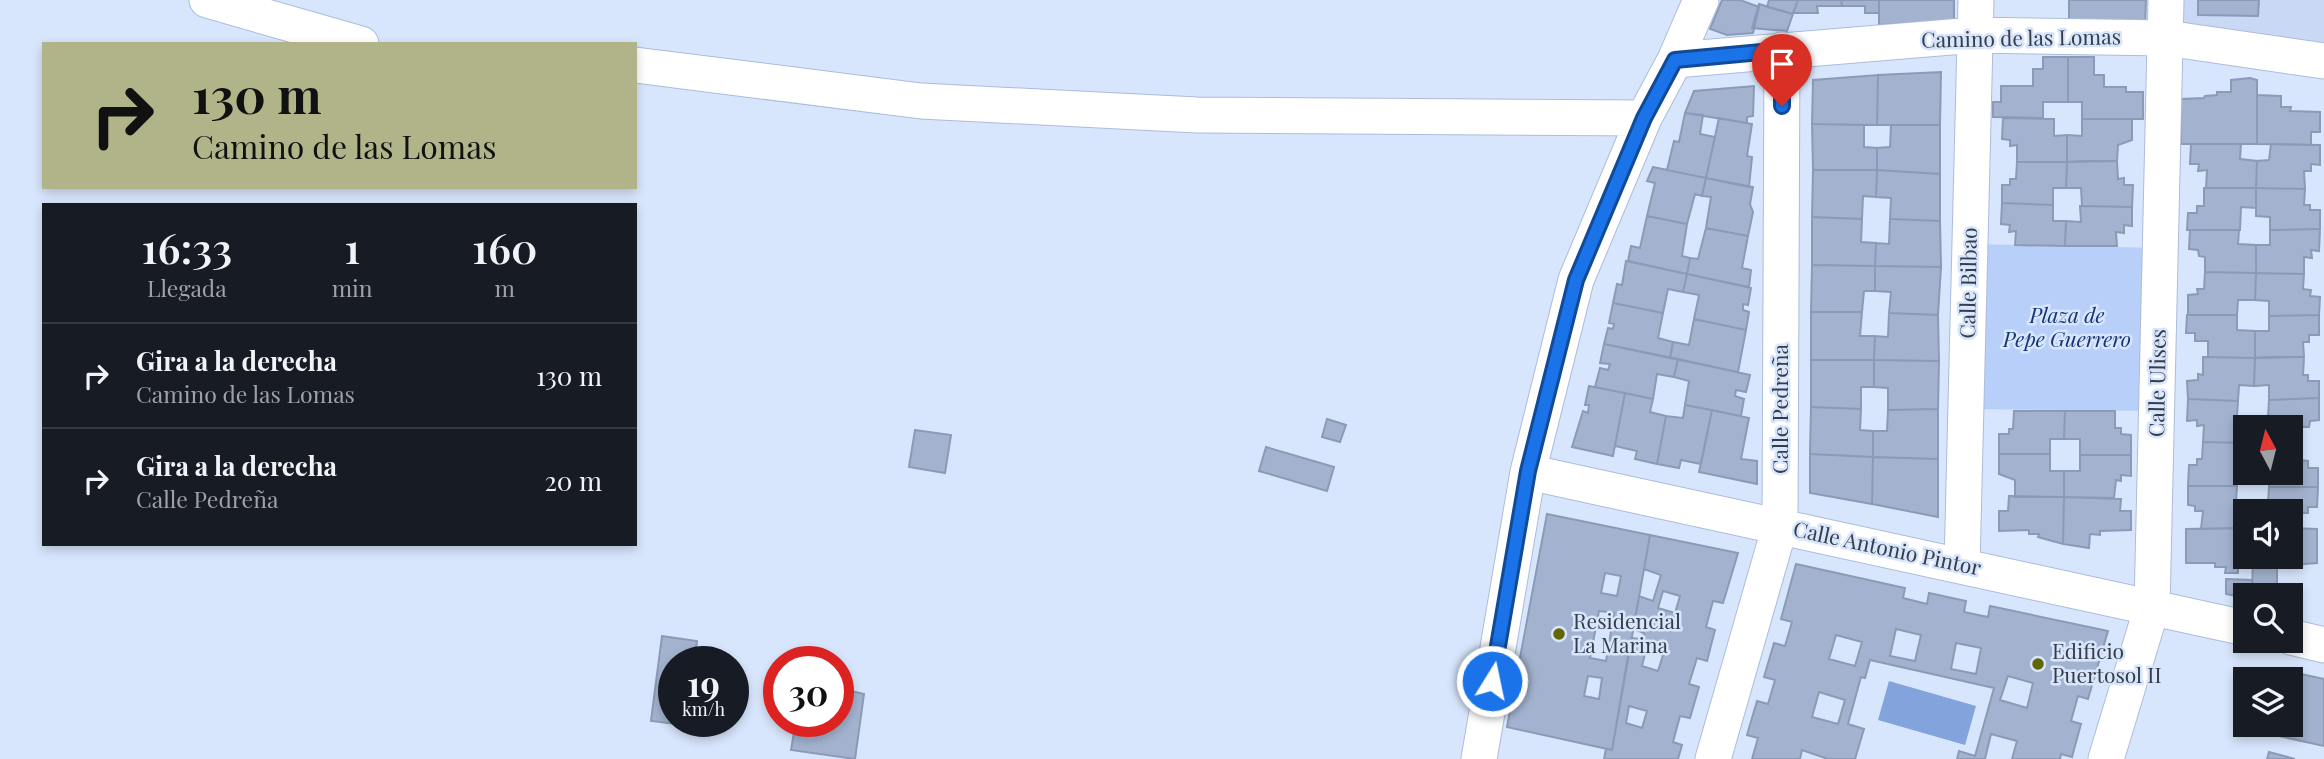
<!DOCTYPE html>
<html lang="es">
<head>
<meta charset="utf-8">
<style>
  :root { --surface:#171b24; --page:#242831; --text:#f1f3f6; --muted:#9ea1a6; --line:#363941 }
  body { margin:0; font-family:"Playfair Display",serif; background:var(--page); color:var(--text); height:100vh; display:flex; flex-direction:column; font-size:26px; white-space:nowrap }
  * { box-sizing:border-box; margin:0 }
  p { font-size:23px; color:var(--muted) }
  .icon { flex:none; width:38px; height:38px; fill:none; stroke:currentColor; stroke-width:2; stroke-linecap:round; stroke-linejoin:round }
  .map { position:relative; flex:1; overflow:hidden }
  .side { position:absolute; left:42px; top:203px; width:595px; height:343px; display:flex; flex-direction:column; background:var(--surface); border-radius:0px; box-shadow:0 4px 10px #0003 }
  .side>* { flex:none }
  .top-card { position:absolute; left:42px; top:42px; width:595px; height:147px; border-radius:0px; box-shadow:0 4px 10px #0003; background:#b1b488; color:#111; overflow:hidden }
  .needle { width:46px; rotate:353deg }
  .controls { position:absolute; left:2233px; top:415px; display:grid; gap:14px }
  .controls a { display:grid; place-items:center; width:70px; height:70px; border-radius:0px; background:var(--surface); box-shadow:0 4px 10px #0003; font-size:35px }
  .speed { position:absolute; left:658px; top:646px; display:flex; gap:14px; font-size:35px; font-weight:700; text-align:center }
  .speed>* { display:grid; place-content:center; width:91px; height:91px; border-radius:50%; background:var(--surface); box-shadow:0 4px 10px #0003; line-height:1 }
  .speed small { font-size:18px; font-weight:400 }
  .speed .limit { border:10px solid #d22; background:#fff; color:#111 }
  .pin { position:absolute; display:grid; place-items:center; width:60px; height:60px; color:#fff; margin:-72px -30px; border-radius:50% 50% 50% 0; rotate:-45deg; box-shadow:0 0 7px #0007 }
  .pin .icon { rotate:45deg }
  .me { position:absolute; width:77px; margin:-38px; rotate:10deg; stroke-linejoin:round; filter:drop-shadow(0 0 5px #0008) }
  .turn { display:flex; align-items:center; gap:24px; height:147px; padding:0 35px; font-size:32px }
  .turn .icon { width:91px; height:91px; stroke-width:2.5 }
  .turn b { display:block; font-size:49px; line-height:60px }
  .eta { display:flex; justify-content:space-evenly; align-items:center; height:119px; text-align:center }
  .eta b { font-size:42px; font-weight:600; line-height:49px }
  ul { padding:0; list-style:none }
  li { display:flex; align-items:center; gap:21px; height:105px; padding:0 35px; border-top:2px solid var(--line) }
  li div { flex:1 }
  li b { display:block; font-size:26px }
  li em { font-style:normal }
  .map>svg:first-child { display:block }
  .built { fill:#c9d8f5 }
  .green { fill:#b8cff9 }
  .water { fill:#83a3dc }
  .building { fill:#a3b3cf; stroke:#8b9ab6; stroke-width:2; fill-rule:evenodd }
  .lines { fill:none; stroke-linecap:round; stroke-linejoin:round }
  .minor-casing { stroke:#acbcd9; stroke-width:37 }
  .minor { stroke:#fff; stroke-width:35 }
  .route-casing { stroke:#114b97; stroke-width:18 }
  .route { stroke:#1a73e8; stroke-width:12 }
  .poi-dot { fill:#636601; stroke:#d8e6fd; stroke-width:2.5 }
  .labels { text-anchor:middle; stroke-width:5; stroke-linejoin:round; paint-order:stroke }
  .street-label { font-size:21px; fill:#363c48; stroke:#d8e6fd }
  .park-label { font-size:21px; font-style:italic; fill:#123477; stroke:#d8e6fd }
  .poi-label { font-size:21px; fill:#363c48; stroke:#d8e6fd; text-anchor:start }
</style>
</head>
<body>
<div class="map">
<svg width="2324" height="759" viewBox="0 0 2324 759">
  <rect width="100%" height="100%" fill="#d8e6fd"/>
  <path class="built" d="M2166,0H2324V61L2166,38Z"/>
  <path class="green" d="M1970,244L2161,248L2157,411L1966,409Z"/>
  <path class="water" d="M1889,681L1976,706L1965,745L1878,720Z"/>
  <path class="building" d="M1722,0H1740L1759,7L1753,33L1727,35L1710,29Z
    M1769,0H1798L1793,14L1767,7Z
    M1798,0H1841L1842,6H1817L1818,13H1793Z
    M1879,0H1954V20L1879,25Z
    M1879,0V13H1865V6H1842L1841,0Z
    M2069,0H2146L2145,25H2069Z
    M2198,0H2259L2258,16L2198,15Z
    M1759,4L1793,14L1787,31L1752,28Z
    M2043,57H2068V102H2043V118L1993,117V102H2001V86H2033V69H2043Z
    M2068,57H2094V75H2104V87H2126V92H2143V119H2082V102H2068Z
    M1941,72L1940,125H1877L1878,75Z
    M1878,75L1877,125L1812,124L1813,80Z
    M2250,78L2257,80V144H2181V99L2204,98L2205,96L2217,95V92H2231V80Z
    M1754,86L1753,116L1747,117V123L1685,113L1694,91Z
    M2257,95L2281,96V107H2291L2290,111L2320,112V132H2311V145L2257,144Z
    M1685,113L1703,115L1700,134L1715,137L1706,178L1667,170L1674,141L1679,142Z
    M1719,118L1752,124L1747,156L1752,157L1749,187L1706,178Z
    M2003,118L2054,119V136L2067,135V162H2017V145L2010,146V140L2002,139Z
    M2082,119H2132V140L2118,145L2117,161L2067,162V135L2082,136Z
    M1812,124L1864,125V147L1877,148V170H1813Z
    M1891,125H1940V174L1877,170V148L1890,147Z
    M2191,144H2241L2240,159L2257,161L2256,188H2206L2207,170L2198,171L2199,164H2190Z
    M2271,144L2320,145V165L2311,164V171H2304L2305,189L2256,188L2257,161L2269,160Z
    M2082,161H2117L2118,179L2124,178V185H2133L2132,207L2082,206L2081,188H2066L2067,162Z
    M2017,162H2067L2066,188H2053V205L2002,203V185H2010V179H2016Z
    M1653,167L1706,178L1702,196L1695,194L1687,224L1647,216L1655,183L1647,181Z
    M1813,170H1877L1876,197L1863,196L1862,219L1812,217Z
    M1877,170L1940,174V221L1890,219L1891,198L1876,197Z
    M1706,178L1753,187L1750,204L1753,212L1748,236L1706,228L1711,197L1702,196Z
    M2204,188H2256V208L2241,207L2240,230H2187L2188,213H2197V206H2204Z
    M2256,188L2305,189L2304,205H2310V210H2320V229L2270,230V217L2256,216Z
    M2002,203L2053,205V221H2066L2065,246L2015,245L2016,231L2009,232L2010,225L2001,224Z
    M2080,206L2132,207V226L2124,225V233L2116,232L2117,246H2065L2066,221L2081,222Z
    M1647,216L1687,224L1682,256L1690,258L1687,274L1628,261L1631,246L1640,248Z
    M1812,217L1862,219L1861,242L1876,243L1875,266L1812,265Z
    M1890,219L1940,221L1941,267L1875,266L1876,243L1889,244Z
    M1706,228L1748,236L1742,268L1751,270L1749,287L1687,274L1690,258L1698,259Z
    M2320,229L2319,251L2311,250L2312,258L2304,257V274L2256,273V245H2270V230Z
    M2190,230H2239L2238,244L2256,245V273L2205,272V257L2199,256L2198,250L2189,249Z
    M1626,261L1687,274L1683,292L1668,289L1663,313L1613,303L1617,284L1622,285Z
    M1812,265L1875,266V291H1864L1862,312H1811Z
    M1875,266L1941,267L1938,315L1889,313L1891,292L1875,291Z
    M2205,272L2256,273L2255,300H2238L2237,315H2188V295L2198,294L2197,289H2204Z
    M2256,273L2304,274L2303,289L2311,290L2310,296L2320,297L2319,315L2269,316V301L2255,300Z
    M1687,274L1751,288L1748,305L1743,304V310L1749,312L1746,330L1694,319L1699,295L1683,292Z
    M1613,303L1663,313L1658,338L1673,342L1670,358L1604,344L1608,328L1613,329L1614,324L1609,323Z
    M1811,312H1862L1860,336H1875L1874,360H1811Z
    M1889,313L1938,315L1939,361L1874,360L1875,336L1888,337Z
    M2187,315H2237V330L2255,331V358L2208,357V341H2195V333H2186Z
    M2319,315V335H2309V342H2303L2304,357L2255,358V331H2269V316Z
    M1694,319L1746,330L1738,372L1670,358L1673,342L1689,345Z
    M1604,344L1678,359L1674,377L1657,374L1653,399L1595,387L1600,368L1608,370L1610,364L1600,363Z
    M2203,357L2255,358L2254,386L2239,385L2238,401L2188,399L2187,381L2198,380V374L2203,375Z
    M2266,357H2304L2303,375H2308V381H2319V398L2269,400V385L2254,386L2255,358Z
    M1678,359L1750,375L1746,392L1736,390L1735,396L1744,399L1741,416L1685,405L1689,381L1674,377Z
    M1811,360H1874V387H1861V409L1811,407Z
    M1874,360L1939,361L1938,409L1888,410V388L1874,387Z
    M1589,386L1625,393L1613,456L1572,447L1583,411L1588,413L1589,405H1585Z
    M1625,393L1653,399L1650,412L1666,416L1657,464L1635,459L1637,451L1615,446Z
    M2319,398V420L2310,421L2309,427H2302V443H2291V427H2254V416L2268,417L2269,400Z
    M2188,399L2238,401L2237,416H2254V427H2245V443L2203,442L2204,425L2197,426V420L2187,421Z
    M1685,405L1712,410L1701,464L1681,460L1679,468L1657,464L1666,416L1683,418Z
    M1811,407L1861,409L1860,430L1873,431V457L1810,454Z
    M1938,409V459L1873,457V431H1887L1888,410Z
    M1712,410L1749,418L1741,459L1757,461V484L1699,472Z
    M2014,411H2065L2064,439H2050V454H1999V434H2009V429H2013Z
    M2065,411H2115V428H2121V434L2131,435V455H2080V439H2064Z
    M1327,419L1346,425L1340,442L1322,437Z
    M915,430L951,435L945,473L909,467Z
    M2203,442L2245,443V471L2236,472L2237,486H2188L2189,465H2197V459H2202Z
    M2291,443H2302L2300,460L2308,461V468H2318V487H2269V472H2291Z
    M1266,447L1334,467L1327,491L1259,471Z
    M1810,454L1873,457L1872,504L1810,493Z
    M1999,454H2050V471H2064V497H2015V480L1999,474Z
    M2080,455H2131V476L2121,475V481L2116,480L2114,498L2064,497V471H2080Z
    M1873,457L1938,459V517L1872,504Z
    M2188,486H2237L2236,502H2253V511H2245V528L2201,529L2203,511H2195V506L2188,505Z
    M2269,487H2318L2317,507H2308V513H2301L2300,528H2291V511H2253V502H2268Z
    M2009,496L2064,497L2063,544L2038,537L2039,534H2029V530L1999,531V511H2008Z
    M2064,497L2121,499L2120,511H2131V530L2100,531V535L2090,534L2089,548L2063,544Z
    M1547,514L1650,535L1612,750L1507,727ZM1605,573L1621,576L1617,596L1601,593ZM1599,611L1614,613L1606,661L1590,658ZM1588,676L1602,678L1599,699L1584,696Z
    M2238,528H2245V556H2253L2252,568H2238V573H2225L2226,567H2215V563H2186V529Z
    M2291,528L2317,529V563L2277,566V595H2252L2253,556H2291Z
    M1650,535L1738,553L1723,603L1713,601L1706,627L1715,630L1707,661L1697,658L1689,684L1699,687L1690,718L1680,716L1673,742L1682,745L1678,759H1604L1606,749L1612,750L1631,638L1642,639L1644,633L1633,629L1639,596L1653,601L1661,575L1644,569ZM1663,591L1680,596L1675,613L1658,608ZM1646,650L1663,655L1658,671L1642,666ZM1629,706L1647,711L1642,728L1626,723Z
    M1796,564L1905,588L1903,598L1927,604L1929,593L1966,601L1964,612L1988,617L1990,606L2108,631L2088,699L2078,696L2071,721L2081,724L2072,757L2061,754L2060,759H2012L2017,741L1991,734L1985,759H1957L1959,751L1975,756L1994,688L1870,660L1865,678L1861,677L1848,724L1864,729L1855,759H1828L1802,750L1800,759H1752L1758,738L1747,735L1757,701L1768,704L1775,680L1764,677L1774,643L1785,646L1792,622L1781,619ZM1896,629L1921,635L1915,661L1890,656ZM1836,635L1862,642L1855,666L1829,659ZM1956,643L1981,648L1976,674L1951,669ZM2008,676L2033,683L2027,708L2000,700ZM1819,692L1845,700L1838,724L1812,717Z
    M2226,579L2252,580V595H2245V598L2226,594Z
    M662,636L697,641L695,659L677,656L674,662L670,707H674V721H701L700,727L651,721Z
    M2292,672L2324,679V746L2274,735L2277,724H2291Z
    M851,691L864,694L855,759L791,750L796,721H838V707L848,709Z
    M2269,752L2295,759H2267Z"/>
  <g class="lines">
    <g class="minor-casing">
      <path id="minor" d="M207,0L361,44
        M1675,60L1975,35L2166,38L2324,61
        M635,65L921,101L1197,115L1644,118
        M1528,472L2245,628
        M1962,566L1976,0
        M2291,637L2324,645
        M1479,759L1528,472L1576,280L1644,118L1675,60L1701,0
        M1713,759L1780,526L1782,50
        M2106,759L2152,607L2166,0"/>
    </g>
    <use href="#minor" class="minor"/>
  </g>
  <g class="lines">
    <g class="route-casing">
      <path id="route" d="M1492,681L1528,471L1576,280L1644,118L1675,60L1782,50V106"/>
    </g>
    <use href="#route" class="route"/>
  </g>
  <g class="poi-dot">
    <circle cx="1559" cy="634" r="7"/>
    <circle cx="2038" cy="664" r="7"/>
  </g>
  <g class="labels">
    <g class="street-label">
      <text transform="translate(2021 39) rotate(-1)" y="7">Camino de las Lomas</text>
      <text transform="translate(1969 283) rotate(-89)" y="7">Calle Bilbao</text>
      <text transform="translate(2158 383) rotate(-89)" y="7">Calle Ulises</text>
      <text transform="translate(1781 409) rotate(-90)" y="7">Calle Pedreña</text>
      <text transform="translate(1887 549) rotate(12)" y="7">Calle Antonio Pintor</text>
    </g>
    <g class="park-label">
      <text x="2067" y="323">Plaza de<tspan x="2067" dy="24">Pepe Guerrero</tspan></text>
    </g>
    <g class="poi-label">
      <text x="1573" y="629">Residencial<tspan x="1573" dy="24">La Marina</tspan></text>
      <text x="2052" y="659">Edificio<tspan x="2052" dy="24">Puertosol II</tspan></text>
    </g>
  </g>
</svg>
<div class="controls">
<a><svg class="needle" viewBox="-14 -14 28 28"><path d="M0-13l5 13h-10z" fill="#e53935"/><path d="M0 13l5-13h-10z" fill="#9ea1a6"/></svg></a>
<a><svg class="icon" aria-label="sound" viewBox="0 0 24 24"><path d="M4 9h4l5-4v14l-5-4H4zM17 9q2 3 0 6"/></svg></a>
<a><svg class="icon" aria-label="search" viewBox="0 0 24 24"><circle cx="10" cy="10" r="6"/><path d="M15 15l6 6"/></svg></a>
<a><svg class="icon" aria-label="layers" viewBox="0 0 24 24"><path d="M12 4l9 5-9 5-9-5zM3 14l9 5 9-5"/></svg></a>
</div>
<div class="speed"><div>19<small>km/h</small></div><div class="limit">30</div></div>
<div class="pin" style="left:1782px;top:106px;background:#d93025"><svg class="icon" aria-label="arrive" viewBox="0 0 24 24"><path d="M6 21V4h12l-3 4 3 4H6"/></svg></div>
<svg class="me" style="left:1492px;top:681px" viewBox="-20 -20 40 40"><circle r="17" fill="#1a73e8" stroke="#fff" stroke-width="3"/><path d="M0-11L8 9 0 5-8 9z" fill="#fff"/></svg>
<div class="top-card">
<div class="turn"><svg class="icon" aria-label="right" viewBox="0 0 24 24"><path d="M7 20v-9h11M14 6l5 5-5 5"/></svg><div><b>130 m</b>Camino de las Lomas</div></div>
</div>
<section class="side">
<div class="eta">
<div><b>16:33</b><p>Llegada</p></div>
<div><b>1</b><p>min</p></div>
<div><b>160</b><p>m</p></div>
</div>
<ul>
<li><svg class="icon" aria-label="right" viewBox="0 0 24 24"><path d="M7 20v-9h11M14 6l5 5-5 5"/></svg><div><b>Gira a la derecha</b><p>Camino de las Lomas</p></div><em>130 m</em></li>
<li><svg class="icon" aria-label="right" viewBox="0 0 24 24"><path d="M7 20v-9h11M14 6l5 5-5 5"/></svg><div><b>Gira a la derecha</b><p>Calle Pedreña</p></div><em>20 m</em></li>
</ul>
</section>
</div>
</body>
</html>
